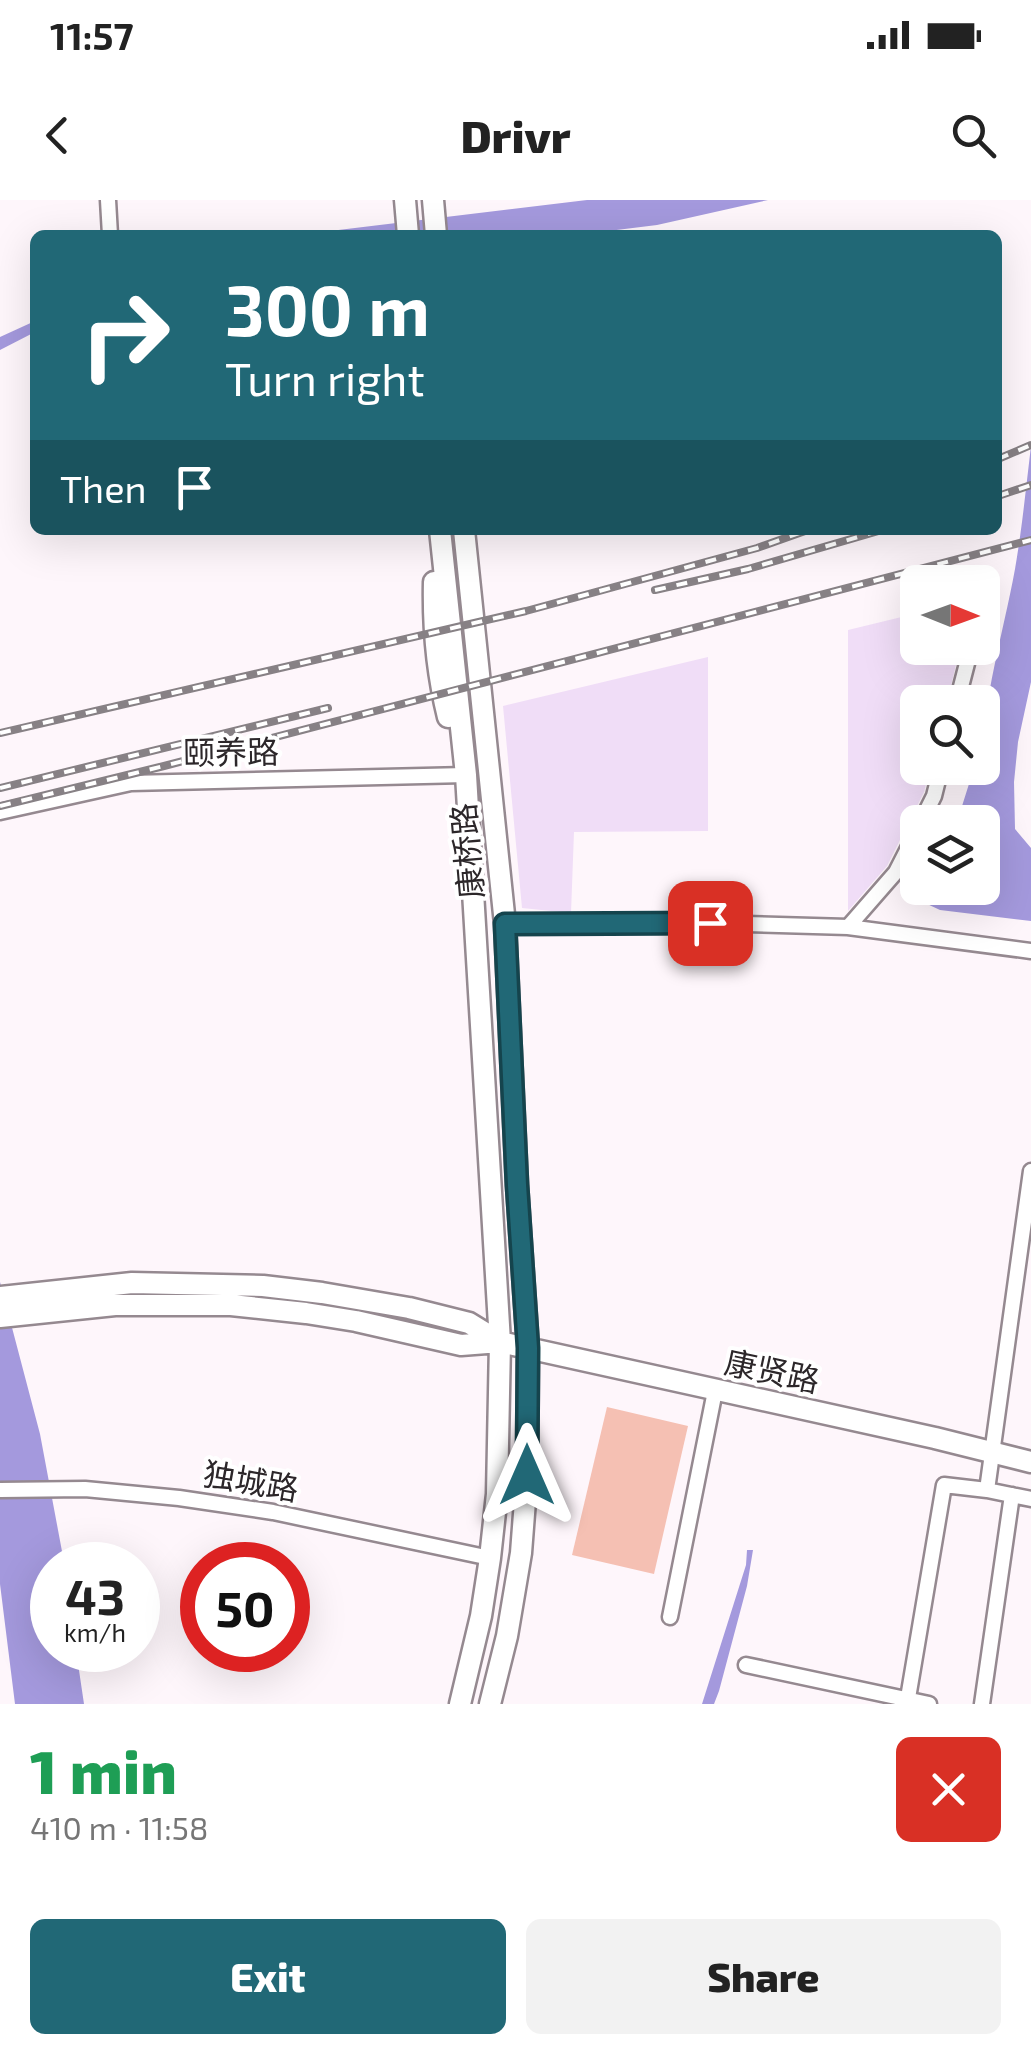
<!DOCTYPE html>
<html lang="en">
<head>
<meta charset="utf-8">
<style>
  :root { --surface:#fff; --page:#f2f2f2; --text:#222; --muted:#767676; --accent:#216876 }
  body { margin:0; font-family:"Exo 2","Noto Sans SC",sans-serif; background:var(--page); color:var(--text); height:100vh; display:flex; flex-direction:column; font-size:38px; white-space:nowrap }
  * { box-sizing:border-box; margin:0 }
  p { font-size:32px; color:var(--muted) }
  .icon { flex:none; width:55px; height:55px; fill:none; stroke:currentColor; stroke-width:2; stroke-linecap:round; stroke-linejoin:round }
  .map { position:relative; height:1504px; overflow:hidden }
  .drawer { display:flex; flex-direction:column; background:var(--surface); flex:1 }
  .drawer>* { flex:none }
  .hud { position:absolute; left:30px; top:30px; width:972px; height:305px; border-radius:15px; box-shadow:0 10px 40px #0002; background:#216876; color:#fff; overflow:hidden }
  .needle { width:65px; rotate:91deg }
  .buttons { position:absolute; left:900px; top:365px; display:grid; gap:20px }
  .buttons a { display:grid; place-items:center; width:100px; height:100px; border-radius:15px; background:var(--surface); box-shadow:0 10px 40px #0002; font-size:50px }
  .speed { position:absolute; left:30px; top:1342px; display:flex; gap:20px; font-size:50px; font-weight:700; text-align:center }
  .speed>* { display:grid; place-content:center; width:130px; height:130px; border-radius:50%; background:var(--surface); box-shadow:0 10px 40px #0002; line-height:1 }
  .speed small { font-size:25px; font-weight:400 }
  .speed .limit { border:15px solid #d22; background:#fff; color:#111 }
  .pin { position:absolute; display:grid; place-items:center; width:85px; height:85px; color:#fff; margin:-42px; border-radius:20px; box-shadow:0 5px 15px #0006 }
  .me { position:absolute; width:110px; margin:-55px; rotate:0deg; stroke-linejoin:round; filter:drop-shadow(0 0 8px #0008) }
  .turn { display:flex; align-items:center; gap:35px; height:210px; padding:0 30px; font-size:45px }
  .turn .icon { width:130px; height:130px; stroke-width:2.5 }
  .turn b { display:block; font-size:70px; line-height:85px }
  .then { display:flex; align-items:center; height:95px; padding:0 30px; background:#0003; gap:20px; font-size:38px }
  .round { display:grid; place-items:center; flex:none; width:105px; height:105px; border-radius:15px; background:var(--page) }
  .head { display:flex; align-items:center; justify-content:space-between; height:170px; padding:0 30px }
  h1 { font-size:60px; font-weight:800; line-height:75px; color:#1e9e55 }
  .action { display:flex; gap:20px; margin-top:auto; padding:20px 30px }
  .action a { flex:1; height:115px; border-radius:15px; background:var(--accent); color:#fff; font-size:40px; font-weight:800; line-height:115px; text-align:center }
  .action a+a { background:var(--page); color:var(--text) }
  .status { display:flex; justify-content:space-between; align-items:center; height:70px; padding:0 50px; background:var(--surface); direction:ltr }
  .status svg { height:28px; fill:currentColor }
  header { display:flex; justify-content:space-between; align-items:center; height:130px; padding:0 30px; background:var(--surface); font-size:45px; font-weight:800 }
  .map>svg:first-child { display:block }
  .green { fill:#f5c0b3 }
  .water { fill:#a499dd }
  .building { fill:#f0ddf7 }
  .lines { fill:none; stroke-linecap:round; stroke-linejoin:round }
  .street-casing { stroke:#958990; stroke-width:19 }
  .secondary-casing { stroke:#958990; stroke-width:25 }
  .street { stroke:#fff; stroke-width:14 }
  .secondary { stroke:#fff; stroke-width:20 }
  .rail-casing { stroke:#878185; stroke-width:8 }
  .rail { stroke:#fff; stroke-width:4; stroke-dasharray:11; stroke-linecap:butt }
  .route-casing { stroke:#15444d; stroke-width:25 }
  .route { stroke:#216876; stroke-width:18 }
  .labels { text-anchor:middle; stroke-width:8; stroke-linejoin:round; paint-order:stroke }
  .street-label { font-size:32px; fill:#2c272a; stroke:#fff }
</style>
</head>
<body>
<div class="status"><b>11:57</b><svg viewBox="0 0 49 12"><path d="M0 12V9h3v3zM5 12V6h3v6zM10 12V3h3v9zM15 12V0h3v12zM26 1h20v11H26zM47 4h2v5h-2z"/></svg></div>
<header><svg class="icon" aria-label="back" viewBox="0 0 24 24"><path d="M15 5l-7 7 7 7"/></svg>Drivr<svg class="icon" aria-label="search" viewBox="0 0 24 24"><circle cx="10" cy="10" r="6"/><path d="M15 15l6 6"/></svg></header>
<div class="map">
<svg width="1031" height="1504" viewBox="0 0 1031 1504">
  <rect width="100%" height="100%" fill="#fef6fb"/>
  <path class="green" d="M607,1207L688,1226L654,1374L572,1355Z"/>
  <path class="water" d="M587,0H768L657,25L576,35H297Z
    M35,121V132L0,150V137Z
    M1031,246V482L1018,542L1014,582L1015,629L1031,648V721L940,710L925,703L927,688H982V622H957L974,568H982C982,501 1003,435 1015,369C1022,329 1026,287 1031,246Z
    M0,1082L40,1234L64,1362V1365H52V1450H76L84,1504H15L0,1384Z
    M747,1350H753L747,1386L719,1491L714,1504H702L746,1365Z"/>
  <path class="building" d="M918,413V448H960L947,502H918V568H930L924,592L887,666L848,711V430Z
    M708,457V631L574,632L571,713L522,708L503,506Z"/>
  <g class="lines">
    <g class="street-casing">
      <path id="street" d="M108,0L110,35
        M982,400L983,397
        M957,502L971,448
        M0,612L131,583L466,575
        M921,622L934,596L941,568
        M505,724L710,723L848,727L1031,751
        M848,727L896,672L918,629
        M0,1290L85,1289L179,1298L273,1312L490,1358
        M987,1290L1031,1299
        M670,1417L715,1191
        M746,1465L929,1504
        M907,1504L944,1285L987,1290L1031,971
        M982,1504L1012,1295"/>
    </g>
    <g class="secondary-casing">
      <path id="secondary" d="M405,0L408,35
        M433,0L436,35
        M440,330L466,575L500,1142L497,1294L490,1358L481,1416L460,1504
        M464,330L505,724L517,985L528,1148L527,1275L521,1353L507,1436L490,1504
        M434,382C433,427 437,473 448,517
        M0,1097L132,1083L263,1086L322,1093L409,1108L469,1123L500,1142
        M0,1117L115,1105H231L306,1113L356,1121L461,1145L500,1142L935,1238L1031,1262"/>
    </g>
    <use href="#street" class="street"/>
    <use href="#secondary" class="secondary"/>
    <g class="rail-casing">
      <path id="rail" d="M998,259L1031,245
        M998,296L1031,285
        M655,390L748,369L882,330
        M0,533L526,411L757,348L808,330
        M0,588L328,508
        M0,606L164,566L1031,340"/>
    </g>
    <use href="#rail" class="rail"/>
  </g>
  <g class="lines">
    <g class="route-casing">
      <path id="route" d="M527,1275L528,1148L517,985L505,724L710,723"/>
    </g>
    <use href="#route" class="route"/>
  </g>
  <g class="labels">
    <g class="street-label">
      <text transform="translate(231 553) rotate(-1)" y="11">颐养路</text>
      <text transform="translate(468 651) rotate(-95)" y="11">康桥路</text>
      <text transform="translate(772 1172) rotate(12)" y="11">康贤路</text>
      <text transform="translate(251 1282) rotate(10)" y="11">独城路</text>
    </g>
  </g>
</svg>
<div class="buttons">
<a><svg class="needle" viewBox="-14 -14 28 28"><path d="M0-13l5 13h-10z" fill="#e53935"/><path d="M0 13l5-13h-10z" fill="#767676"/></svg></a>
<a><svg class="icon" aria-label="search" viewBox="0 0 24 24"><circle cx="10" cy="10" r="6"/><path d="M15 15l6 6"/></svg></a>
<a><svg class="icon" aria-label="layers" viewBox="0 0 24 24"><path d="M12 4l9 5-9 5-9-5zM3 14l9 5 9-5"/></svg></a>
</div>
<div class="speed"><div>43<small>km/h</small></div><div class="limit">50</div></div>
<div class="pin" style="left:710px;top:723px;background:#d93025"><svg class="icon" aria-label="arrive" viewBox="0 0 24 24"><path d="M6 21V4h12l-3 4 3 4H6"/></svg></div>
<svg class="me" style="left:527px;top:1275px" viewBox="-20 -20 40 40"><path d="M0-17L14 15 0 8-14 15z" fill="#216876" stroke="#fff" stroke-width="4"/></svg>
<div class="hud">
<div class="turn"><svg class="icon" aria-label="right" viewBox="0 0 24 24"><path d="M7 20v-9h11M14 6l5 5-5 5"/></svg><div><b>300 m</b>Turn right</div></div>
<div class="then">Then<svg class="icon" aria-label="arrive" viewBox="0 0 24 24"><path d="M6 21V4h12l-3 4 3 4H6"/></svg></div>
</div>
</div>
<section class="drawer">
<div class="head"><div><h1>1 min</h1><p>410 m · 11:58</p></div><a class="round" style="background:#d93025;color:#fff"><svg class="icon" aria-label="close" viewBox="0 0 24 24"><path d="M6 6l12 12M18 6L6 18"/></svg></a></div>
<div class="action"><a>Exit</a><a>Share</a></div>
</section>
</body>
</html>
